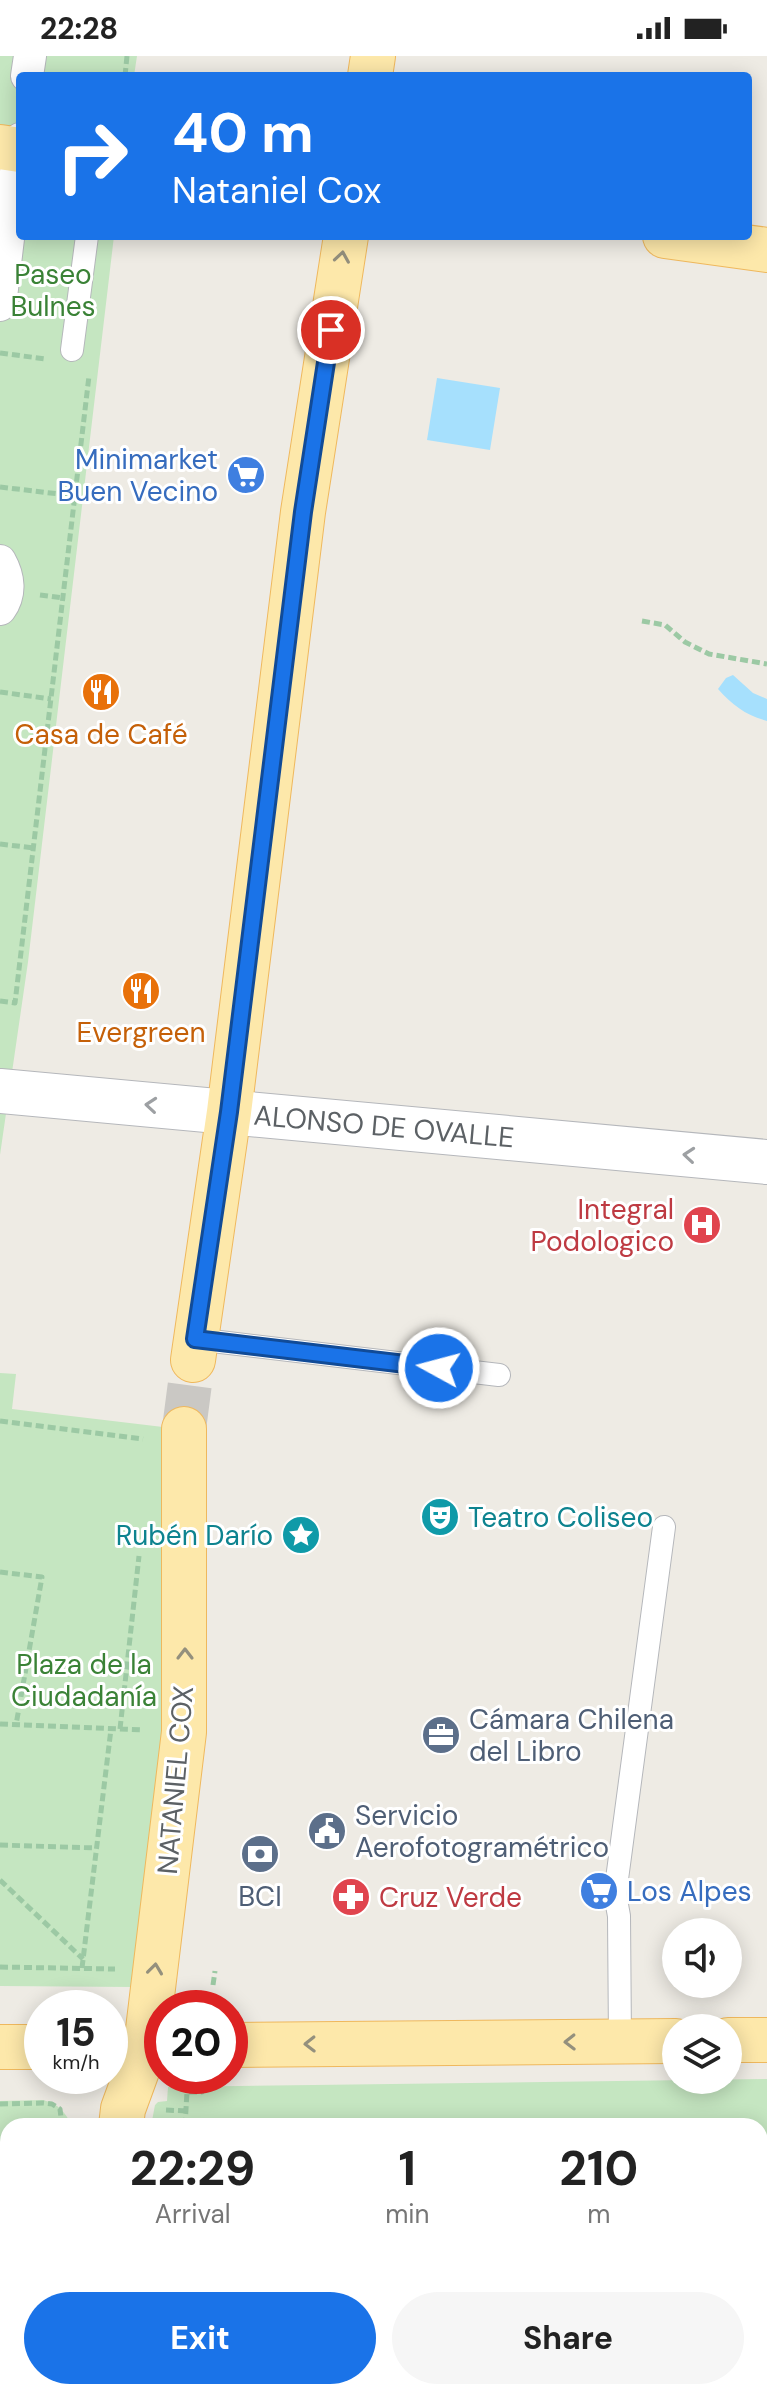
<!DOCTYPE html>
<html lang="en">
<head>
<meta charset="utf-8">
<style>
  :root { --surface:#fff; --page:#f6f6f6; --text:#222; --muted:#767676; --accent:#1a73e8 }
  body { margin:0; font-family:"DM Sans",sans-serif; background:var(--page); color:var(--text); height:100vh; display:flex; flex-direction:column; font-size:30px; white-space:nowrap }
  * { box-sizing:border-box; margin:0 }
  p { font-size:26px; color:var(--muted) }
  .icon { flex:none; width:44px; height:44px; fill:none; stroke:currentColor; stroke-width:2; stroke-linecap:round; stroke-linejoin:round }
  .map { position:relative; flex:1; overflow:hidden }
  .sheet { position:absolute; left:0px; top:2062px; width:768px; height:282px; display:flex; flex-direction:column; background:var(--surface); border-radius:24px 24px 0 0; box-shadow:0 4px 20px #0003 }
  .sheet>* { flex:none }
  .banner { position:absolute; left:16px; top:16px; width:736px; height:168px; border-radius:8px; box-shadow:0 4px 20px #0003; background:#1a73e8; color:#fff; overflow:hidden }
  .buttons { position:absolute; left:662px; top:1862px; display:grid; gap:16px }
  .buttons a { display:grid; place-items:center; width:80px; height:80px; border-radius:50%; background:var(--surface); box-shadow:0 4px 20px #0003; font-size:40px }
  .speed { position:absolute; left:24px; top:1934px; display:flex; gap:16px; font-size:40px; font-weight:700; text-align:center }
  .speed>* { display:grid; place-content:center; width:104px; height:104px; border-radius:50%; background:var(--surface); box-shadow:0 4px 20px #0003; line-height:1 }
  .speed small { font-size:20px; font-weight:400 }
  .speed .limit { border:12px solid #d22; background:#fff; color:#111 }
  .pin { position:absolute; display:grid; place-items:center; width:68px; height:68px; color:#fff; margin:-34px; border:4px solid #fff; border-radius:50%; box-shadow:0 2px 8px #0007 }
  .me { position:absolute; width:88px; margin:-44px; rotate:277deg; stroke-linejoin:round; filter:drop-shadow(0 0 6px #0008) }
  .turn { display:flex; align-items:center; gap:28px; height:168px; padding:0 24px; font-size:36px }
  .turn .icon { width:104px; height:104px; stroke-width:2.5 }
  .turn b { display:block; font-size:56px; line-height:68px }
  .eta { display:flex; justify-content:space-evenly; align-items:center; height:136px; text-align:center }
  .eta b { font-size:48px; font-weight:700; line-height:56px }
  .primary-button { display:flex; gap:16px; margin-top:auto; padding:16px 24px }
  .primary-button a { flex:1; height:92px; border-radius:48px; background:var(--accent); color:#fff; font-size:32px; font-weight:700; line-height:92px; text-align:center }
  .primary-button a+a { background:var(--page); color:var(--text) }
  .status { display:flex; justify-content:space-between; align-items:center; height:56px; padding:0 40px; background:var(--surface); direction:ltr }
  .status svg { height:22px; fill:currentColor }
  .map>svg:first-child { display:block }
  .green { fill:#c5e6c1 }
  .water { fill:#a6e0fd }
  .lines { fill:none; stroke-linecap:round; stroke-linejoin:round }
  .primary-tunnel { stroke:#cac8c4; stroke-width:44; stroke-dasharray:44 22; stroke-linecap:butt }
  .service-casing { stroke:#b5b7bb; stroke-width:24 }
  .pedestrian-casing { stroke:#b5b7bb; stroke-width:34 }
  .minor-casing { stroke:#b5b7bb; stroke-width:46 }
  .secondary-casing { stroke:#b3b8bc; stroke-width:46 }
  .primary-casing { stroke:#efb85d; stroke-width:46 }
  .path { stroke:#9cc9a4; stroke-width:5; stroke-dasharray:8 4; stroke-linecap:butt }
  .service { stroke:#fff; stroke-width:22 }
  .pedestrian { stroke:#fff; stroke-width:32 }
  .minor { stroke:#fff; stroke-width:44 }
  .secondary { stroke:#fff; stroke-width:44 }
  .primary { stroke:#fde8aa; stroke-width:44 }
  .oneway { stroke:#94907d }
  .oneway2 { stroke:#9da0a3 }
  .route-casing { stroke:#114b97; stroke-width:20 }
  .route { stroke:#1a73e8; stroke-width:14 }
  .labels { text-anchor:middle; stroke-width:6; stroke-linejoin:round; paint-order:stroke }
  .park-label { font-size:28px; fill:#3a8236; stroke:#fff }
  .shop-label { font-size:28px; fill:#366cbe; stroke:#fff; text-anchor:end }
  .food-label { font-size:28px; fill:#c56008; stroke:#fff }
  .street-label { font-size:28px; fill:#5c6165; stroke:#fff }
  .health-label { font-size:28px; fill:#be3a42; stroke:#fff; text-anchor:end }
  .culture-label { font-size:28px; fill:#0d838f; stroke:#fff; text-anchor:start }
  .service-label { font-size:28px; fill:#4e5e75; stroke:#fff; text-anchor:start }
</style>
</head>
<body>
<div class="status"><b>22:28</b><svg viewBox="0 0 49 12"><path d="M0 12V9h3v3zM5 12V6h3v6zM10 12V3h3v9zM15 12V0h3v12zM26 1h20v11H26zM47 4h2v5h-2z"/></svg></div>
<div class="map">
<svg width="767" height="2343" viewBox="0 0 767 2343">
  <rect width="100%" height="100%" fill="#eeebe4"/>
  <path class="green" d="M0,0H137L134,20H20V180H114L28,906L0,1099Z
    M0,1317L16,1318L12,1353L163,1371L167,1651L134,1931L0,1930Z
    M767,2023V2232H760V2070H151L155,2049L158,2046L167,2045L168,2031Z
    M43,2044C59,2048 65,2056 72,2070H8V2201H0V2045Z
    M0,2322H8V2336H91L90,2343H0Z"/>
  <path class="water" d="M437,322L500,332L490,394L427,384Z
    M733,619L753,637L767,643V665C746,659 733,650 718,633L726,622Z"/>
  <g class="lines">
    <path class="primary-tunnel" d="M184,1373L193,1304"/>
    <g class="service-casing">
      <path id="service" d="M72,294L87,180
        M195,1283L499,1319
        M620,1985L619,1860L615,1838L664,1471"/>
    </g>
    <g class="pedestrian-casing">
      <path id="pedestrian" d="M27,20L30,0
        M0,249L20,83
        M0,505C9,521 11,538 0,553"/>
    </g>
    <g class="minor-casing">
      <path id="minor" d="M0,1035L767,1106"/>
    </g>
    <g class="secondary-casing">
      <path id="secondary" d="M106,2343L107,2336"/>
    </g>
    <g class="primary-casing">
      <path id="primary" d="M370,20L373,0
        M0,91L20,94
        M665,180L767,194
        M193,1304L229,1056L303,456L346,180
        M728,1984H767
        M230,1989L676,1985
        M0,1991H42
        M121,2070L123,2053L146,1990L184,1676V1373
        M0,2270H8
        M760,2285H767"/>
    </g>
    <path class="path" d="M125,20L127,0
      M0,297L46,303
      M0,431L76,440
      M40,539L63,542
      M642,565L665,569L685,586L709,598L767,608
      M0,636L51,643
      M0,788L34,792
      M0,945L15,947L89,320
      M0,1365L143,1383
      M0,1516L42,1521L16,1669
      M0,1668L143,1674
      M120,1673L139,1500
      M0,1789L96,1792
      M0,1824L83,1903
      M0,1911L115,1913
      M82,1912L111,1673
      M213,1929L215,1915
      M177,2026L207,2025
      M61,2029L87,2028
      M0,2048L43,2047L52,2048L60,2053L62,2070
      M166,2054L186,2055
      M185,2070L187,2036H202V2031
      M760,2114H767
      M0,2160L8,2162
      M0,2199H8
      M0,2339L66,2340
      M176,2343L177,2336"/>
    <use href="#service" class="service"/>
    <use href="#pedestrian" class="pedestrian"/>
    <use href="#minor" class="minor"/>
    <use href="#secondary" class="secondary"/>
    <use href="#primary" class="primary"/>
  </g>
  <defs><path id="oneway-chevron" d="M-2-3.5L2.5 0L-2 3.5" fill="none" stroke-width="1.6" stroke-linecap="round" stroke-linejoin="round" transform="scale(2)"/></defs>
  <g class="oneway">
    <use href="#oneway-chevron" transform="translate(342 201) rotate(-81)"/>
    <use href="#oneway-chevron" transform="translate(185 1598) rotate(-90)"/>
    <use href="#oneway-chevron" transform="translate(155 1913) rotate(-83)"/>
    <use href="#oneway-chevron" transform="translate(570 1986) rotate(179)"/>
    <use href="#oneway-chevron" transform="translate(310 1988) rotate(179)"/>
  </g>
  <g class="oneway2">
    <use href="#oneway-chevron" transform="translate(151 1049) rotate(-175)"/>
    <use href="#oneway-chevron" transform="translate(689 1099) rotate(-175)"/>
  </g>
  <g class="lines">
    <g class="route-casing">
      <path id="route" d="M331,274L303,456L229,1056L195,1283L439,1312"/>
    </g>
    <use href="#route" class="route"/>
  </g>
  <defs>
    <g id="supermarket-disc" transform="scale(2)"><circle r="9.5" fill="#3f7fe0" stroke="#fff"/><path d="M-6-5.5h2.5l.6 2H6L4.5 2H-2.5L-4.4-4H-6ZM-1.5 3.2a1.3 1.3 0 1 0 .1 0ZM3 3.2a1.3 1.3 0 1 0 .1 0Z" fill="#fff"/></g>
    <g id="restaurant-disc" transform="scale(2)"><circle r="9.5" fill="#e8710a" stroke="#fff"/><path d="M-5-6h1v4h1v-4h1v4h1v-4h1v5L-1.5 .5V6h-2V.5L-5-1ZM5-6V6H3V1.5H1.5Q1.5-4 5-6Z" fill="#fff"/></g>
    <g id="hospital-disc" transform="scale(2)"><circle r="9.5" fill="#e0444e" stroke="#fff"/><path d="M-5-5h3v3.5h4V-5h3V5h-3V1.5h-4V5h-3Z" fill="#fff"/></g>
    <g id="theatre-disc" transform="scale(2)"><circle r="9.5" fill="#0f9aa8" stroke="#fff"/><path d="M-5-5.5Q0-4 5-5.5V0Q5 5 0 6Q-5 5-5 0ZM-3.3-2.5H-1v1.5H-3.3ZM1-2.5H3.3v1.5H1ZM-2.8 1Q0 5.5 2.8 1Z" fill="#fff"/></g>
    <g id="sight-disc" transform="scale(2)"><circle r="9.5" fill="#0f9aa8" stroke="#fff"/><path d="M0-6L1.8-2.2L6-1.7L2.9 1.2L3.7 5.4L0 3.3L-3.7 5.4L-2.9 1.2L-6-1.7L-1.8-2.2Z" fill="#fff"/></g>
    <g id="office-disc" transform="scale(2)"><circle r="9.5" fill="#5c6f8a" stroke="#fff"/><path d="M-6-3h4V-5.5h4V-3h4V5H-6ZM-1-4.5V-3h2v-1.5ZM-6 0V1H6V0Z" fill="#fff"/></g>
    <g id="civic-disc" transform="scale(2)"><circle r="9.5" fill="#5c6f8a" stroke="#fff"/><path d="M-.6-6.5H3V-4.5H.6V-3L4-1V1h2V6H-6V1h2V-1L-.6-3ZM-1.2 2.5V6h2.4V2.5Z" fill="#fff"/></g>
    <g id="bank-disc" transform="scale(2)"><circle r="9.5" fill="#5c6f8a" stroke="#fff"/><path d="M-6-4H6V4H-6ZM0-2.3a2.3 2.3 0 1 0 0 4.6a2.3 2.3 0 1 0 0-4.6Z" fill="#fff"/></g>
    <g id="pharmacy-disc" transform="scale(2)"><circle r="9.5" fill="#e0444e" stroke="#fff"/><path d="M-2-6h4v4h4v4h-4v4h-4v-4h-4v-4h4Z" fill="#fff"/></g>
  </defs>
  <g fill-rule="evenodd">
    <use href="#supermarket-disc" x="246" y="419"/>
    <use href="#restaurant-disc" x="101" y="636"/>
    <use href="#restaurant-disc" x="141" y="935"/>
    <use href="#hospital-disc" x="702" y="1169"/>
    <use href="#theatre-disc" x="440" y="1461"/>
    <use href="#sight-disc" x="301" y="1479"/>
    <use href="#office-disc" x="441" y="1679"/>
    <use href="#civic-disc" x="327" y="1775"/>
    <use href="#bank-disc" x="260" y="1798"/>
    <use href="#supermarket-disc" x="599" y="1835"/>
    <use href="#pharmacy-disc" x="351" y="1841"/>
  </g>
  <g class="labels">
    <g class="park-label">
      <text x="53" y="228">Paseo<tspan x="53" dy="32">Bulnes</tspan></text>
      <text x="84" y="1618">Plaza de la<tspan x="84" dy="32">Ciudadanía</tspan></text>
    </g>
    <g class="shop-label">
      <text x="218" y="413">Minimarket<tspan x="218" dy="32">Buen Vecino</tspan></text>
      <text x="627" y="1845" text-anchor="start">Los Alpes</text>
    </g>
    <g class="food-label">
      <text x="101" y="688">Casa de Café</text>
      <text x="141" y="986">Evergreen</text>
    </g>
    <g class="street-label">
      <text transform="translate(384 1070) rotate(5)" y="10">ALONSO DE OVALLE</text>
      <text transform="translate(175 1724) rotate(-85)" y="10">NATANIEL COX</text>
    </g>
    <g class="health-label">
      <text x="674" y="1163">Integral<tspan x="674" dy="32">Podologico</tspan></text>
      <text x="379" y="1851" text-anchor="start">Cruz Verde</text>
    </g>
    <g class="culture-label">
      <text x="468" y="1471">Teatro Coliseo</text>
      <text x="273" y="1489" text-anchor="end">Rubén Darío</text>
    </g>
    <g class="service-label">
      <text x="469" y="1673">Cámara Chilena<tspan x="469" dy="32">del Libro</tspan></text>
      <text x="355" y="1769">Servicio<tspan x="355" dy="32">Aerofotogramétrico</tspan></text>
      <text x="260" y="1850" text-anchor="middle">BCI</text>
    </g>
  </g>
</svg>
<div class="buttons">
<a><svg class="icon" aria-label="sound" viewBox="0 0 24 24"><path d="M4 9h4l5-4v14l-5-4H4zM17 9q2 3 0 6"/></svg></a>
<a><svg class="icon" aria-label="layers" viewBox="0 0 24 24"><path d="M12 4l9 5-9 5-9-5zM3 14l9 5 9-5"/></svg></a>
</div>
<div class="speed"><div>15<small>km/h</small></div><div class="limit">20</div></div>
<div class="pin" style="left:331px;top:274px;background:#d93025"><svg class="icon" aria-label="arrive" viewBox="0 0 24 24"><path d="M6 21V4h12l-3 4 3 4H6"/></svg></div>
<svg class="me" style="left:439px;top:1312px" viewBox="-20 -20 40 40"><circle r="17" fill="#1a73e8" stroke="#fff" stroke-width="3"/><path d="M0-11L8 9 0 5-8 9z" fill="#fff"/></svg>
<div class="banner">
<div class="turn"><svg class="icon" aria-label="right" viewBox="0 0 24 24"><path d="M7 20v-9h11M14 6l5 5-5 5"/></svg><div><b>40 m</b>Nataniel Cox</div></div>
</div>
<section class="sheet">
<div class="eta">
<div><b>22:29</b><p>Arrival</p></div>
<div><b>1</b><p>min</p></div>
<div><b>210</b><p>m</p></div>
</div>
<div class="primary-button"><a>Exit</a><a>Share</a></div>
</section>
</div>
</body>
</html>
